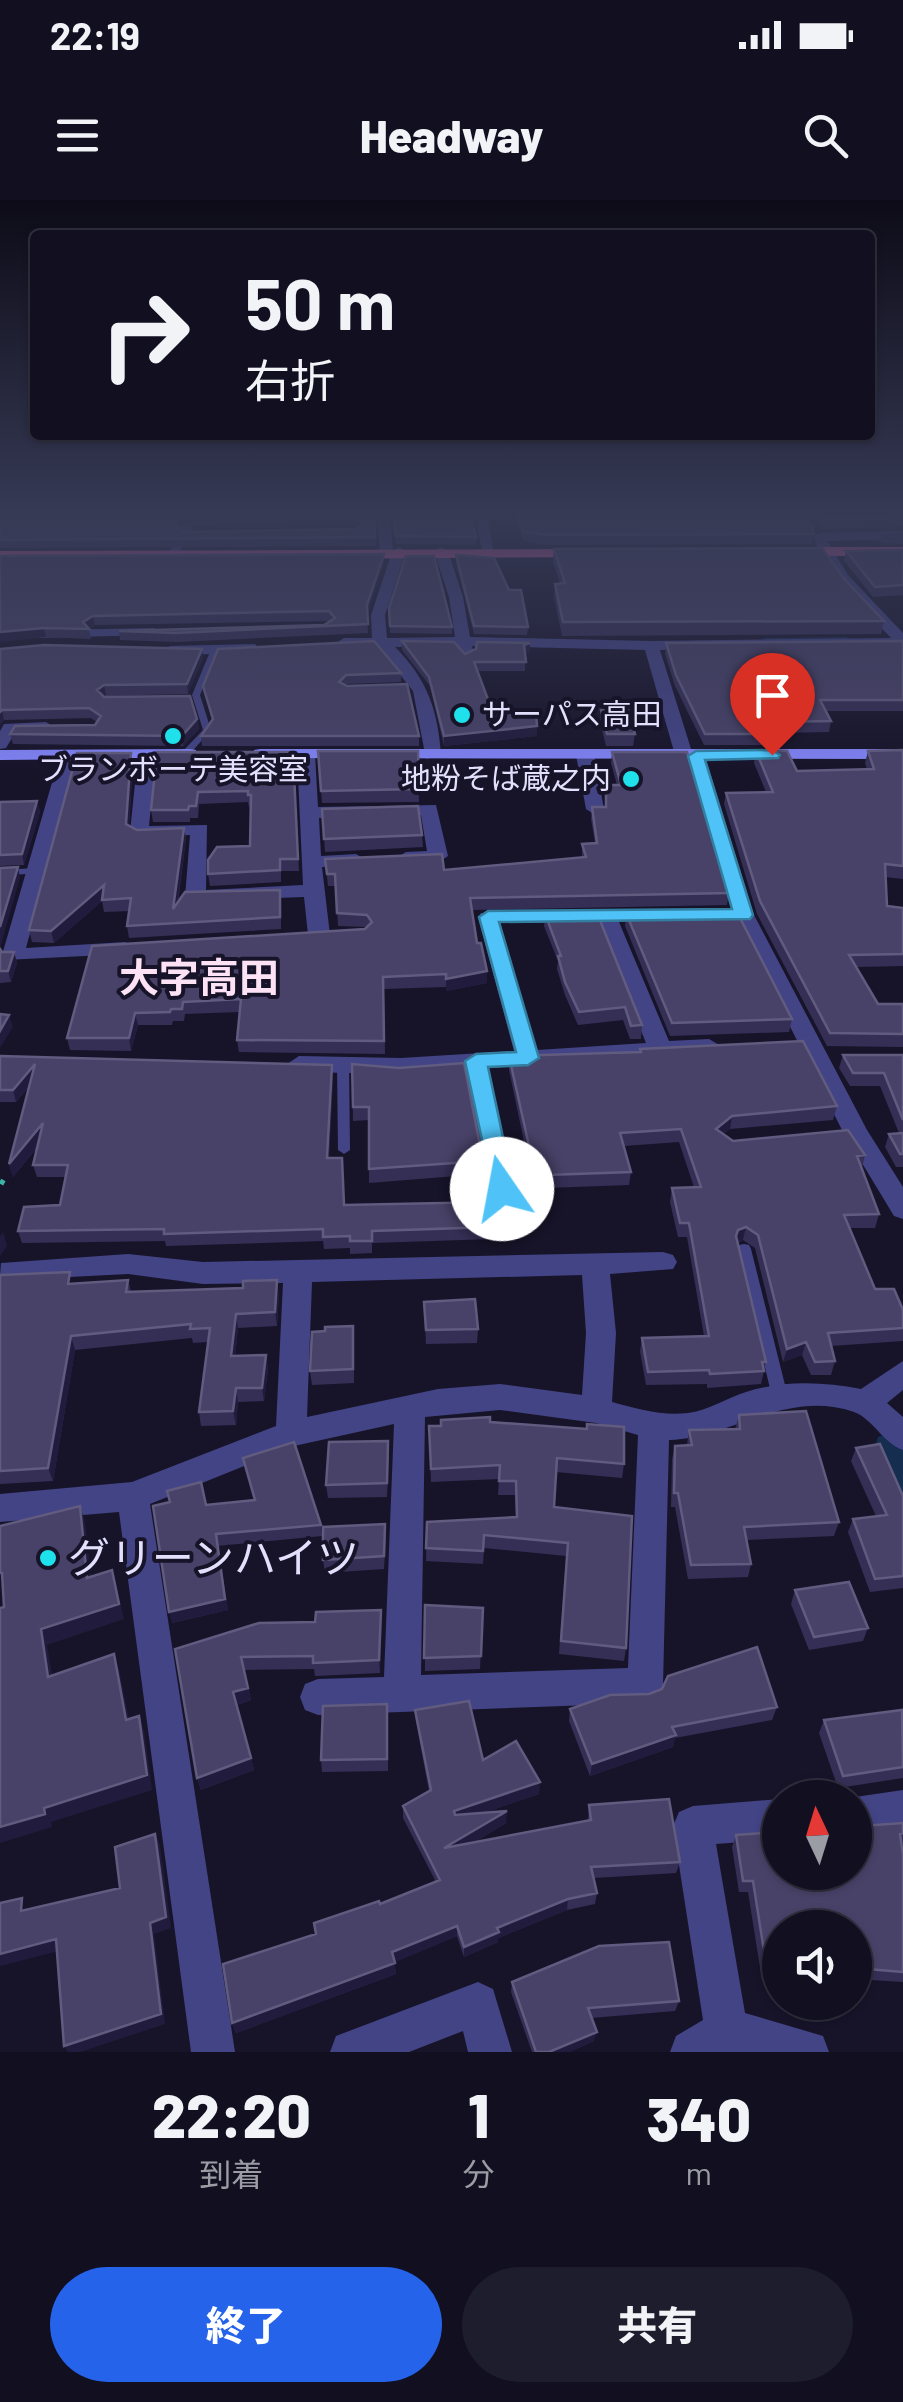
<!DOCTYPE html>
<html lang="ja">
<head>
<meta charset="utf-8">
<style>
  :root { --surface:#110f20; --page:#1e1d2d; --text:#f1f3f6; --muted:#9c9ca5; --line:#302f3e; --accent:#2563eb }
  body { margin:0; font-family:Barlow,"Noto Sans JP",sans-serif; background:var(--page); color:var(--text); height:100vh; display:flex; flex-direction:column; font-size:38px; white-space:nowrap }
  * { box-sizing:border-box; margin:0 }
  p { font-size:32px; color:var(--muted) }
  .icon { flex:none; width:55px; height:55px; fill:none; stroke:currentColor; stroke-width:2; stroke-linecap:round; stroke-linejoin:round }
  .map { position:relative; height:1852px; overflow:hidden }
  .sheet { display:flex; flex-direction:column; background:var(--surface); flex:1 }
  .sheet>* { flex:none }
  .hud { position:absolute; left:30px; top:30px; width:845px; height:210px; border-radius:10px; box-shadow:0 2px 8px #0004,0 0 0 2px var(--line); background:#110f20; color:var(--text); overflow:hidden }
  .needle { width:65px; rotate:356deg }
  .fabs { position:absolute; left:762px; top:1580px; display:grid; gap:20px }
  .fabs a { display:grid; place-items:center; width:110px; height:110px; border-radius:50%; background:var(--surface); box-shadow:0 2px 8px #0004,0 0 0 2px var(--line); font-size:50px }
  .pin { position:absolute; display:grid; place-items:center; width:85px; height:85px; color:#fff; margin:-102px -42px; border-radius:50% 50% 50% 0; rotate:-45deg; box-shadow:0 0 10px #0007 }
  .pin .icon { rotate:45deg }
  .me { position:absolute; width:110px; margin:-55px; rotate:348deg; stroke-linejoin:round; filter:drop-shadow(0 0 8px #0008) }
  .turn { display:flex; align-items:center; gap:35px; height:210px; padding:0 50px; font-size:45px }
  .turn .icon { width:130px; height:130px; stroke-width:2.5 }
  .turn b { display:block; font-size:70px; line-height:85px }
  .eta { display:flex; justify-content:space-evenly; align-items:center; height:170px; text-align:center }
  .eta b { font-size:60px; font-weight:800; line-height:70px }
  .primary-button { display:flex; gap:20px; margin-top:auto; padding:20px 50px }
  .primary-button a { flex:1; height:115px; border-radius:60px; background:var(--accent); color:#fff; font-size:40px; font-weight:800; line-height:115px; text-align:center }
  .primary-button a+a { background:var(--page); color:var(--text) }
  .status { display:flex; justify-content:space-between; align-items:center; height:70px; padding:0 50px; background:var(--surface); direction:ltr }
  .status svg { height:28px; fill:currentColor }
  header { display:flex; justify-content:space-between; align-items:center; height:130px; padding:0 50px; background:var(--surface); font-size:45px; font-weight:800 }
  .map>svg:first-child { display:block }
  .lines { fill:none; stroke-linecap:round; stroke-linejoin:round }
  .stream { stroke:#152d4e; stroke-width:4 }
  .canal { fill:#152d4e; fill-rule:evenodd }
  .path { stroke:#3db4a6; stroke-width:5; stroke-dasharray:5 8; stroke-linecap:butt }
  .lane { fill:#434485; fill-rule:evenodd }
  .street { fill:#434485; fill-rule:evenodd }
  .secondary { fill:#8083f4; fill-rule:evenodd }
  .highway { fill:#f166b0; fill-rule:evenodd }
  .wall { fill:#352f56; fill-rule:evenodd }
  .shaded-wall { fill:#211c3d }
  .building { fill:#484268; stroke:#605b7f; stroke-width:2.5; fill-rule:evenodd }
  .route { fill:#4fc3f7; stroke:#337fa1; stroke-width:2.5 }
  .poi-dot { fill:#1ee1eb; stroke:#17142a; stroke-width:4 }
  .labels { text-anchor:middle; stroke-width:8; stroke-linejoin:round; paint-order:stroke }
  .far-poi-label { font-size:30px; fill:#e2e0fc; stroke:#17142a; text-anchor:start }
  .quarter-label { font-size:40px; font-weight:bold; fill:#fce2f4; stroke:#17142a }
  .near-poi-label { font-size:42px; fill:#e2e0fc; stroke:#17142a; text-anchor:start }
</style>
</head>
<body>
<div class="status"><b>22:19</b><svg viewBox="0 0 49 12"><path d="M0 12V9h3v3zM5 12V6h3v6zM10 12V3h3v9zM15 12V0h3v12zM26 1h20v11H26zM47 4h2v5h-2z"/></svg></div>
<header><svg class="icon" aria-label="menu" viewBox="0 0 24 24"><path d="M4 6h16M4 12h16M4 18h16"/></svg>Headway<svg class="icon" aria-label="search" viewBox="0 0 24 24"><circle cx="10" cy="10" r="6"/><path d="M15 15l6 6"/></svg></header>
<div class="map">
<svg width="903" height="1852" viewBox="0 0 903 1852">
  <rect width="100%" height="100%" fill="#17142a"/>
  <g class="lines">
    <path class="stream" d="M765,440L846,439"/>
    <path class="canal" d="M890,1232L903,1238V1301L890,1297L871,1259L878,1237Z"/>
    <path class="path" d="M0,981L9,986"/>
    <path class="lane" d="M212,447L219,449L200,495L211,530L188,556H182V552L203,530L192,495Z
      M36,668L39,669V673L0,676V670Z
      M343,861L349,865L350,950L344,954L338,950L337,865Z
      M744,1044L749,1045L751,1049L788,1197L785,1201L780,1203L775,1201L772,1197L737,1049L739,1045Z"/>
    <path class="street" d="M187,313H199L177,358H167Z
      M377,313H389L393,350L399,347L406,351L385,415L387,438L455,437L449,397L434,351L441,347L448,351L463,397L470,437L651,441L891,438C863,408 824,377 814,337L820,333L903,331V339L827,341L848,375L903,433V446L660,450L692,552L705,556L754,715L867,930L903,987V1019L894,1016L842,930L734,715L688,559L675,555L645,450L472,446L474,455L466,460L458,455L457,446L395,447C427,479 438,510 441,555L426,559L413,491L378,447L344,448L336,443L344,438H372L371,415L391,355L380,352Z
      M475,313H487L494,354L482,351Z
      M155,428V434L150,435L0,439V431Z
      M255,444L258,447L250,452L170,456L162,451L170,446Z
      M46,522L54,527L52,531L15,533L6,548L0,549V531L4,524Z
      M147,549L156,554L149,626L207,625L206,690L303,685L297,554L306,549L315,554L318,607L436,605L448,656C437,665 407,667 396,658L406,652L427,651L421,615L319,618L321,656L356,654L366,660L356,666L322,667L330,735L319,741L308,735L304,697L188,701L185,697L190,635L139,638L130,632L138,554Z
      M69,550L78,555L26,748L125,742L136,748L125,754L5,760L2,755L60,555Z
      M585,550L594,555L604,609L595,615L586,609L576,555Z
      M659,710L669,716L666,720L619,722L669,841L709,839L721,846L709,853L489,868L515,989L511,996H493L489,989L466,869L401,874L299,872L287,864L299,856L401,858L514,851L478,717L481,713ZM500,723H598L646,843L537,850Z
      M663,1052L673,1055L677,1062L673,1069L610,1074L616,1133L612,1202C638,1209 661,1216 688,1213C707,1211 727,1198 746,1192C784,1180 823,1182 861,1189L903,1161V1190L887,1203L903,1217V1250C883,1243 873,1219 854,1212C786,1189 732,1238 669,1240L663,1485L658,1498L645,1503L318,1515L305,1510L300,1497L305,1484L318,1479L384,1477L394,1224L294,1246L150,1304L235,1852H191L119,1312L0,1322V1294L132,1282L276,1226L283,1083L203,1084L128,1074L11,1080L0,1075L1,1063L128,1054L203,1062ZM582,1075L586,1133L582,1195L500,1184L438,1189L307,1217L312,1082ZM500,1210L596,1223L638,1235L628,1468L421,1475L425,1217Z
      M903,1590V1630L855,1634V1598H848Z
      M780,1599V1639L716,1644L745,1813L823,1836L829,1852H670L676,1836L703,1820L673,1626L679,1612L693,1606Z
      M478,1782L493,1789L512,1852H468L463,1831L409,1852H330L336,1836Z"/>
    <path class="secondary" d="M190,549L196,550V558L0,560V550Z
      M260,549H903V559L254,558V550Z"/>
    <path class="highway" d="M788,347H903V357L782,355V349Z
      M598,349L600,352L592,357L0,361V351Z"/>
  </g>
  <path class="wall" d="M0,313H374L376,346L0,348ZM359,323L360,326L355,329L183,332L179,329L184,325Z
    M392,313H470L476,337V345L396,344Z
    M514,313H801L814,334L812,344L546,345L523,341Z
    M807,313H903V327L821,329Z
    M903,332V344L880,343L882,334Z
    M554,349L845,380L884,421L881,434L562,436L554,397L555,384L560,383L553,362Z
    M903,350V395L873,397L844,361L846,351Z
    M384,354V363L367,414L368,433L177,442L120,440L119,431L324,425L331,421L95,425L89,429L91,439L46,437L0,356Z
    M456,355L528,427L527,435L474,434L456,363Z
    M389,408L452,427V434L390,433Z
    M402,441L465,454L530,443V452L525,453V471H477L493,513L537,526V536L444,546L430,486L402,450Z
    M903,441V511H826L831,521L829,532L778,533L777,545H704L675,486L665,454L666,443Z
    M0,449L203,458L188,494L104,496L197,519L199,529L183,546L13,544L10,534L95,525L97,522L91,518L4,520L0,525Z
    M218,449L401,473V482L347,484L345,486L419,536V546H202L201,536L212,521L203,486Z
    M601,510L635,534L633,546H606L600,522Z
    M903,550V679L885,677L887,706L903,708V766L856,767L878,804H903V847L827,846L757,714L724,604L726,593L766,592L754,563L756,551L797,571L867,569L865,563L868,551Z
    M318,551H418L419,602L322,603Z
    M293,552L299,671H281V682L210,686L208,674L250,646L251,607H249L248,602L199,604L198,618H190V622H153L151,610Z
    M612,552L729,693L727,705L472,710L477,743L487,783L446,791V787L384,789L385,854L239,852L237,840L239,812L185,814L184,821H173L172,825H138L131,851L70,850L67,838L365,729L367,727L338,726L336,686H328L325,659L444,670L582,657V644L595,643L591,619L592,607H605L617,585L611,563Z
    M133,564L129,625L137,630L184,628L186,639L178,703L281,702V729L129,738L127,726L129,711L104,712L102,701L54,743L32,742L29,730Z
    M37,601L40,612L24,665L0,666V602Z
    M322,609L422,635L423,647L325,652Z
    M626,713L792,819L789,832L670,836L625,726Z
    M545,714L642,825L641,839H630L623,820L578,825L565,795L557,769L558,761L544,726Z
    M0,749L2,752H14L17,763L11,782L0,783Z
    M640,849L837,906L833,920L730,929L723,934L733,941L865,955L862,968L879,1014L875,1028H850L875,1089L903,1110V1141L831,1146L835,1161L831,1175H811L802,1155L783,1162L755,1048L743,1040L738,1043L766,1162L761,1184L707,1188V1184L646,1185L640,1151L642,1138L704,1136L687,1037H678L670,1002L672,988L694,987L679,942L624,946L631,972L629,985L518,989L513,960V947L525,946L509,870V856L639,852Z
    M843,855H903V967H896L885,947L889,934L899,933L880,886H850L839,868Z
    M0,856L333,877L329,958L345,1005L493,1027L492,1039L372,1043V1053L350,1054V1048L324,1049L323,1041L166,1046L165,1041L22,1043L18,1031L60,1005L65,977H37L33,965L38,946L13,977L9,964L29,887L16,902H0Z
    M352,864L483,961L482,974L369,983V920L353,921Z
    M0,1075L73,1084L128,1080L131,1092L279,1094L277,1126L238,1128L235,1155H266L268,1169L264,1201L238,1202L236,1225L201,1226L199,1212L208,1142L193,1143L192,1138L75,1150L53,1281L0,1284Z
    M424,1102L478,1129L477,1143L426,1144Z
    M354,1140V1183L312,1185L310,1171Z
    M739,1215L839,1322L834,1336L746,1340L751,1364L748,1377L688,1379L675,1307H671L672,1259L675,1246L687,1245L689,1230L735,1229Z
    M490,1222L624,1264L622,1278L556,1272L554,1307L626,1448L624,1461L559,1454L566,1356L484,1348L483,1364L426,1361L427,1322L516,1317L515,1295H498L499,1279L431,1282L429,1226Z
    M856,1248L903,1296V1388L870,1392L848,1332L853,1319L876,1316L851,1261Z
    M389,1255L387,1297L328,1298L326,1285Z
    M243,1258L321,1325L322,1336L218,1346L228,1410L172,1423L206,1305L254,1300Z
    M386,1337L384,1369L325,1373L323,1360Z
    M795,1390L868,1428L863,1441L809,1450L791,1404Z
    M425,1405L483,1408L480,1469L425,1471Z
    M381,1410L380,1473L315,1476L314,1469L244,1470L251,1500L237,1505L254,1570L201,1590L197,1578L175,1449Z
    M777,1507L772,1520L675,1538L673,1547L590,1576L569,1521L570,1509Z
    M415,1510L483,1560L539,1594L483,1613L506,1623L473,1643L588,1620L589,1605L680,1662L676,1673L594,1678L597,1693L595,1704L567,1710L498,1738V1742L464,1757L457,1736L394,1762L396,1774L236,1833L232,1823L316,1734L380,1704L436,1682L403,1618V1606L429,1591L416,1522Z
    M903,1512V1578L838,1588L819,1533L824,1520Z
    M388,1516V1571L322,1572L321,1560Z
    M903,1623V1644H901L903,1655V1782L855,1779V1728H780V1780H762L748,1692H739L732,1647L736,1635Z
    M512,1782L679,1801L675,1811L591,1818L594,1841L569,1852H532L511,1792Z"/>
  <path class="shaded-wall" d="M183,317L184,325L174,332L173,323Z
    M384,354V363L367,414V405Z
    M93,416L95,425L88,429L83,422Z
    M44,428L46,437L0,442V432Z
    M530,443V452L524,454V445Z
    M202,449L203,458L188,494L187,484Z
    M104,485L106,495L98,500L97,490Z
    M2,510L4,520L0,525V512Z
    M197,519L199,529L183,546L182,536Z
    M537,526V536L444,546V536Z
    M131,553L133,564L128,635L126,624Z
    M37,601L40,612L24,665L22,654Z
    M184,628L186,639L175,721L173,709Z
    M18,667L20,678L0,748V727Z
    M104,685L102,701L54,743L51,731Z
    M14,752L17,763L11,782L8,771Z
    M487,771V783L446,791V779Z
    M135,813L138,825L131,851L129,838Z
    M9,815L13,827L0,848V831Z
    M35,864L38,876L16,902L13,890Z
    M332,865L333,877L328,970L327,958Z
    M732,916L730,929L713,942L716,929Z
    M43,923L46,935L13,977L9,964Z
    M746,1027L743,1040L736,1043L733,1050L738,1030Z
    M3,1032L7,1046L0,1056V1036Z
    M277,1080L279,1094L277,1126L275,1112Z
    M236,1114L238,1128L234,1169L231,1156Z
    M71,1136L75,1150L53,1281L48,1268Z
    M806,1142L802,1155L783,1162L787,1149Z
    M266,1155L268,1169L264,1201L262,1188Z
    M236,1188L238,1202L236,1225L233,1211Z
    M80,1306L85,1322L93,1393L87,1378Z
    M216,1334L228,1410L172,1423L169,1412Z
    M112,1370L124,1419L47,1445L55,1492L48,1477L41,1429Z
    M381,1410L382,1423L380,1473L379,1460Z
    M114,1454L119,1470L132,1535L126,1520Z
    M248,1488L251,1500L236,1505L233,1492Z
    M139,1516L144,1531L152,1590L51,1622L52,1627L0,1643V1627L44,1608Z
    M676,1535L673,1547L590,1576L592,1564Z
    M251,1558L254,1570L201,1590L197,1578Z
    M540,1582L539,1594L454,1623V1611Z
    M507,1611L506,1623L444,1660V1648Z
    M155,1634L160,1645L171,1728L154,1734L165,1824L80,1852H68L64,1846L150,1723Z
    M568,1699L567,1710L498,1738V1742L464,1757V1747L497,1728Z
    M457,1726V1736L393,1763L392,1752Z
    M56,1739L62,1750L0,1766V1754Z
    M395,1763L396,1774L236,1833L232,1823Z
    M597,1832L594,1841L569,1852H549Z"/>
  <path class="building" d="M0,313H374L375,337L0,340ZM359,315L362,324L355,329L183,332L173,323L183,317Z
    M393,313H470L476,337L396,336Z
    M517,313H801L812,326L814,334L547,335L523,332Z
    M817,313H903V318L823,320Z
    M822,348L845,380L884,421L563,422L555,384L565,383L554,349Z
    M903,350V385L875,387L846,351Z
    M384,354L367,405L368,424L176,433L119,431L324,425L335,418L329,411L93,416L83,422L89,429L44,428L0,432V356Z
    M456,355L494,358L509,390H521L528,427L474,426Z
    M406,356H434L452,427L390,426L389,408Z
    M374,441L401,473L346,475L339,482L347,486L407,484L419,536H201L213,519L203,486L218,449Z
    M402,441L454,442L465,454L476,449L477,442L530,443L524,445L526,462H474L493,513H536L537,526L444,536L429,477Z
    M903,441V500H820L831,521L773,522L779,534H705L676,475L666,443Z
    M44,445L202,449L187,484L104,485L97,490L104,497L190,496L197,519L182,536L10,534L15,526L95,525L101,516L89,508L2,510L0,512V449Z
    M601,510H628L635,534H607Z
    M903,550V666L885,664L887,706L903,708V754L849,755L878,804H903V834L830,833L760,701L726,593L773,592L756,551H787L797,571L874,569L868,551Z
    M318,551H418L419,589L321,591Z
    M157,552H293L298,659H280V670L208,674V660L217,647L250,646L251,595H248V591L198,592L196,606H189L188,610H151Z
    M612,552H687L729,693L470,698L477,743H481L487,771L446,779V774L383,777L384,841L237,840L241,799L183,802L182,809H171L170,812L135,813L129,838H67L92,746L365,729L372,722L367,715L337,713L335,674H327L325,659L442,654L444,670L586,657L582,644L597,643L592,607H606V585H621Z
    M77,553H131L126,624L137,630L184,628L173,709L185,692L280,690V717L127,726L131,698L102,700L104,685L51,731L29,730Z
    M37,601L22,654L0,655V602Z
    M418,606L422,635L324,639L322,609Z
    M18,667L0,727V668Z
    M737,712L792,819L672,823L626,713Z
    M597,713L642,825L631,826L625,807L579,812L565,782L558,756H561L545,714Z
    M0,749L2,752H14L8,771H0Z
    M0,814L9,815L0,831Z
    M803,841L837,906L732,916L716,929L733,941L848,930L865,955L857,956L879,1014L844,1015L875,1089H894L903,1110V1128L828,1133L835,1161L815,1162L806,1142L787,1149L758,1035L746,1027L738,1030L736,1036L766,1162H762L764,1171L710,1174L709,1170L648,1172L642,1138L709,1136L689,1023H680L672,988L701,987L681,929L620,933L631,972L519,976L513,947L529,946L509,856L641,852L640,849Z
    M843,855H903V920L884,873H853Z
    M0,856L332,865L327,958H342L344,1005L491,1002L493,1027L372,1031V1041H350V1036L323,1037V1029L164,1034V1029L18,1031L24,1007L60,1005L68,965H33L43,923L9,964L35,864L13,890H0Z
    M464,863L483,961L369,969V907H353L352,864L399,868Z
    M903,933V954H900L889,934Z
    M70,1072L68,1084L128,1080L126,1092L243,1088V1081L277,1080L275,1112L236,1114L231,1156L266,1155L262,1188H236L233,1211L199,1212L210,1128L190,1129L191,1124L71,1136L48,1268L0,1271V1075Z
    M475,1099L478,1129L426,1130L424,1102Z
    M353,1126V1169L310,1171L312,1132L325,1131V1127Z
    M806,1211L839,1322L744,1327L751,1364L691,1365L678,1293H674L675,1246L692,1245L689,1230L740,1229L739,1215Z
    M490,1217V1222L587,1229V1224L624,1227V1264L557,1258L554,1307L632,1316L626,1448L561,1441L568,1343L484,1335L483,1351L426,1348L427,1322L517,1317L516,1281H499L500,1265L431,1269L429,1226H441V1220Z
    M388,1241L387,1283L326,1285L329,1242Z
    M294,1242L321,1325L216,1334L225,1399L169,1412L153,1306L170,1302L167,1291L201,1282L206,1305L255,1300L243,1258Z
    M880,1244L903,1296V1376L875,1379L853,1319L887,1315L856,1248Z
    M80,1306L87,1378L112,1370L119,1404L41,1429L48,1477L114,1454L126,1520L139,1516L147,1575L44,1608L45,1614L0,1627V1408L4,1407L2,1373H0V1326Z
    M385,1324L384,1356L323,1360V1327Z
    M849,1382L868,1428L814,1437L795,1390Z
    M425,1405L483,1408L481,1456L424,1458Z
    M381,1410L379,1460L313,1463V1456L241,1457L248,1488L233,1492L251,1558L197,1578L175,1449L259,1423L315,1422L316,1412Z
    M757,1447L777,1507L672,1527L676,1535L592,1564L570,1509L610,1495L649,1494L662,1489L668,1476Z
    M469,1501L483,1560L516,1541L540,1582L454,1611L455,1615L507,1611L444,1648L591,1620L589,1605L669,1599L680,1662L591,1667L597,1693L568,1699L497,1728L499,1732L464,1747L457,1726L392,1752L395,1763L232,1823L223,1764L316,1734L314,1723L379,1701L380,1704L440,1680L403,1606L431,1590L415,1510Z
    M387,1504V1559L321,1560L323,1506Z
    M902,1510L903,1567L843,1576L824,1520Z
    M855,1617H857L861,1626L903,1623V1633L900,1634L903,1655V1772L855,1768V1728H780V1770H767L753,1681H743L736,1635L780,1632V1672H855Z
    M155,1634L166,1717L150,1723L161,1814L64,1846L56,1739L0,1754V1703L22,1698L21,1711L120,1688L115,1647Z
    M669,1742L679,1801L588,1808L597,1832L549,1852H536L512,1782L599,1746Z"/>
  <linearGradient id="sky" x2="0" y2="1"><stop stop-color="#0d0b17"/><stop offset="0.55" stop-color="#363a55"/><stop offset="1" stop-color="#363a55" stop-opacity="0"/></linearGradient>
  <rect width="903" height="572" fill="url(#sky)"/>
  <path class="route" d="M772,550L780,555L778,558L705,560L753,715L750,719L499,722L539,858L528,865L488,867L514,989L502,997L494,995L465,861L476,854L516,852L479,717L488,711L732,709L688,556L696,551Z"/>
  <g class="poi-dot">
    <circle cx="462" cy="515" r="10"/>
    <circle cx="173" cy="536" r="10"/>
    <circle cx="631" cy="579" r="10"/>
    <circle cx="48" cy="1358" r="10"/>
  </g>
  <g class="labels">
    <g class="far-poi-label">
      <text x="482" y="525">サーパス高田</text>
      <text x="173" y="580" text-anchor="middle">ブランボーテ美容室</text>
      <text x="611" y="589" text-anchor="end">地粉そば蔵之内</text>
    </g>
    <g class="quarter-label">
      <text x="199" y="792">大字高田</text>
    </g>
    <g class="near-poi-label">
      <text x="68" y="1373">グリーンハイツ</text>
    </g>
  </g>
</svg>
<div class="fabs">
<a><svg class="needle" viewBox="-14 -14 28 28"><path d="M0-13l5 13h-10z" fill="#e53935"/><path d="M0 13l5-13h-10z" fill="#9c9ca5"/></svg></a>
<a><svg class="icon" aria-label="sound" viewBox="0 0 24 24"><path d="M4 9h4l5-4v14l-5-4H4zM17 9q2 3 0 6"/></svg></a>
</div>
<div class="pin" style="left:772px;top:555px;background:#d93025"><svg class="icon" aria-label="arrive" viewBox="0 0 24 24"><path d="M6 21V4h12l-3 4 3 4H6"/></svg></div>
<svg class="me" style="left:502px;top:989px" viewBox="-20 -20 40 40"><circle r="19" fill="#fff"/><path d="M0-13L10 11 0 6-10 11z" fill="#4fc3f7"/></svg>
<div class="hud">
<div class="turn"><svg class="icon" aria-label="right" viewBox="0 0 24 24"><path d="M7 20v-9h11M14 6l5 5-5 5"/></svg><div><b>50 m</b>右折</div></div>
</div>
</div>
<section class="sheet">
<div class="eta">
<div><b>22:20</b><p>到着</p></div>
<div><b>1</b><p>分</p></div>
<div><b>340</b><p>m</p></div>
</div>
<div class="primary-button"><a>終了</a><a>共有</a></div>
</section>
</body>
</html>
